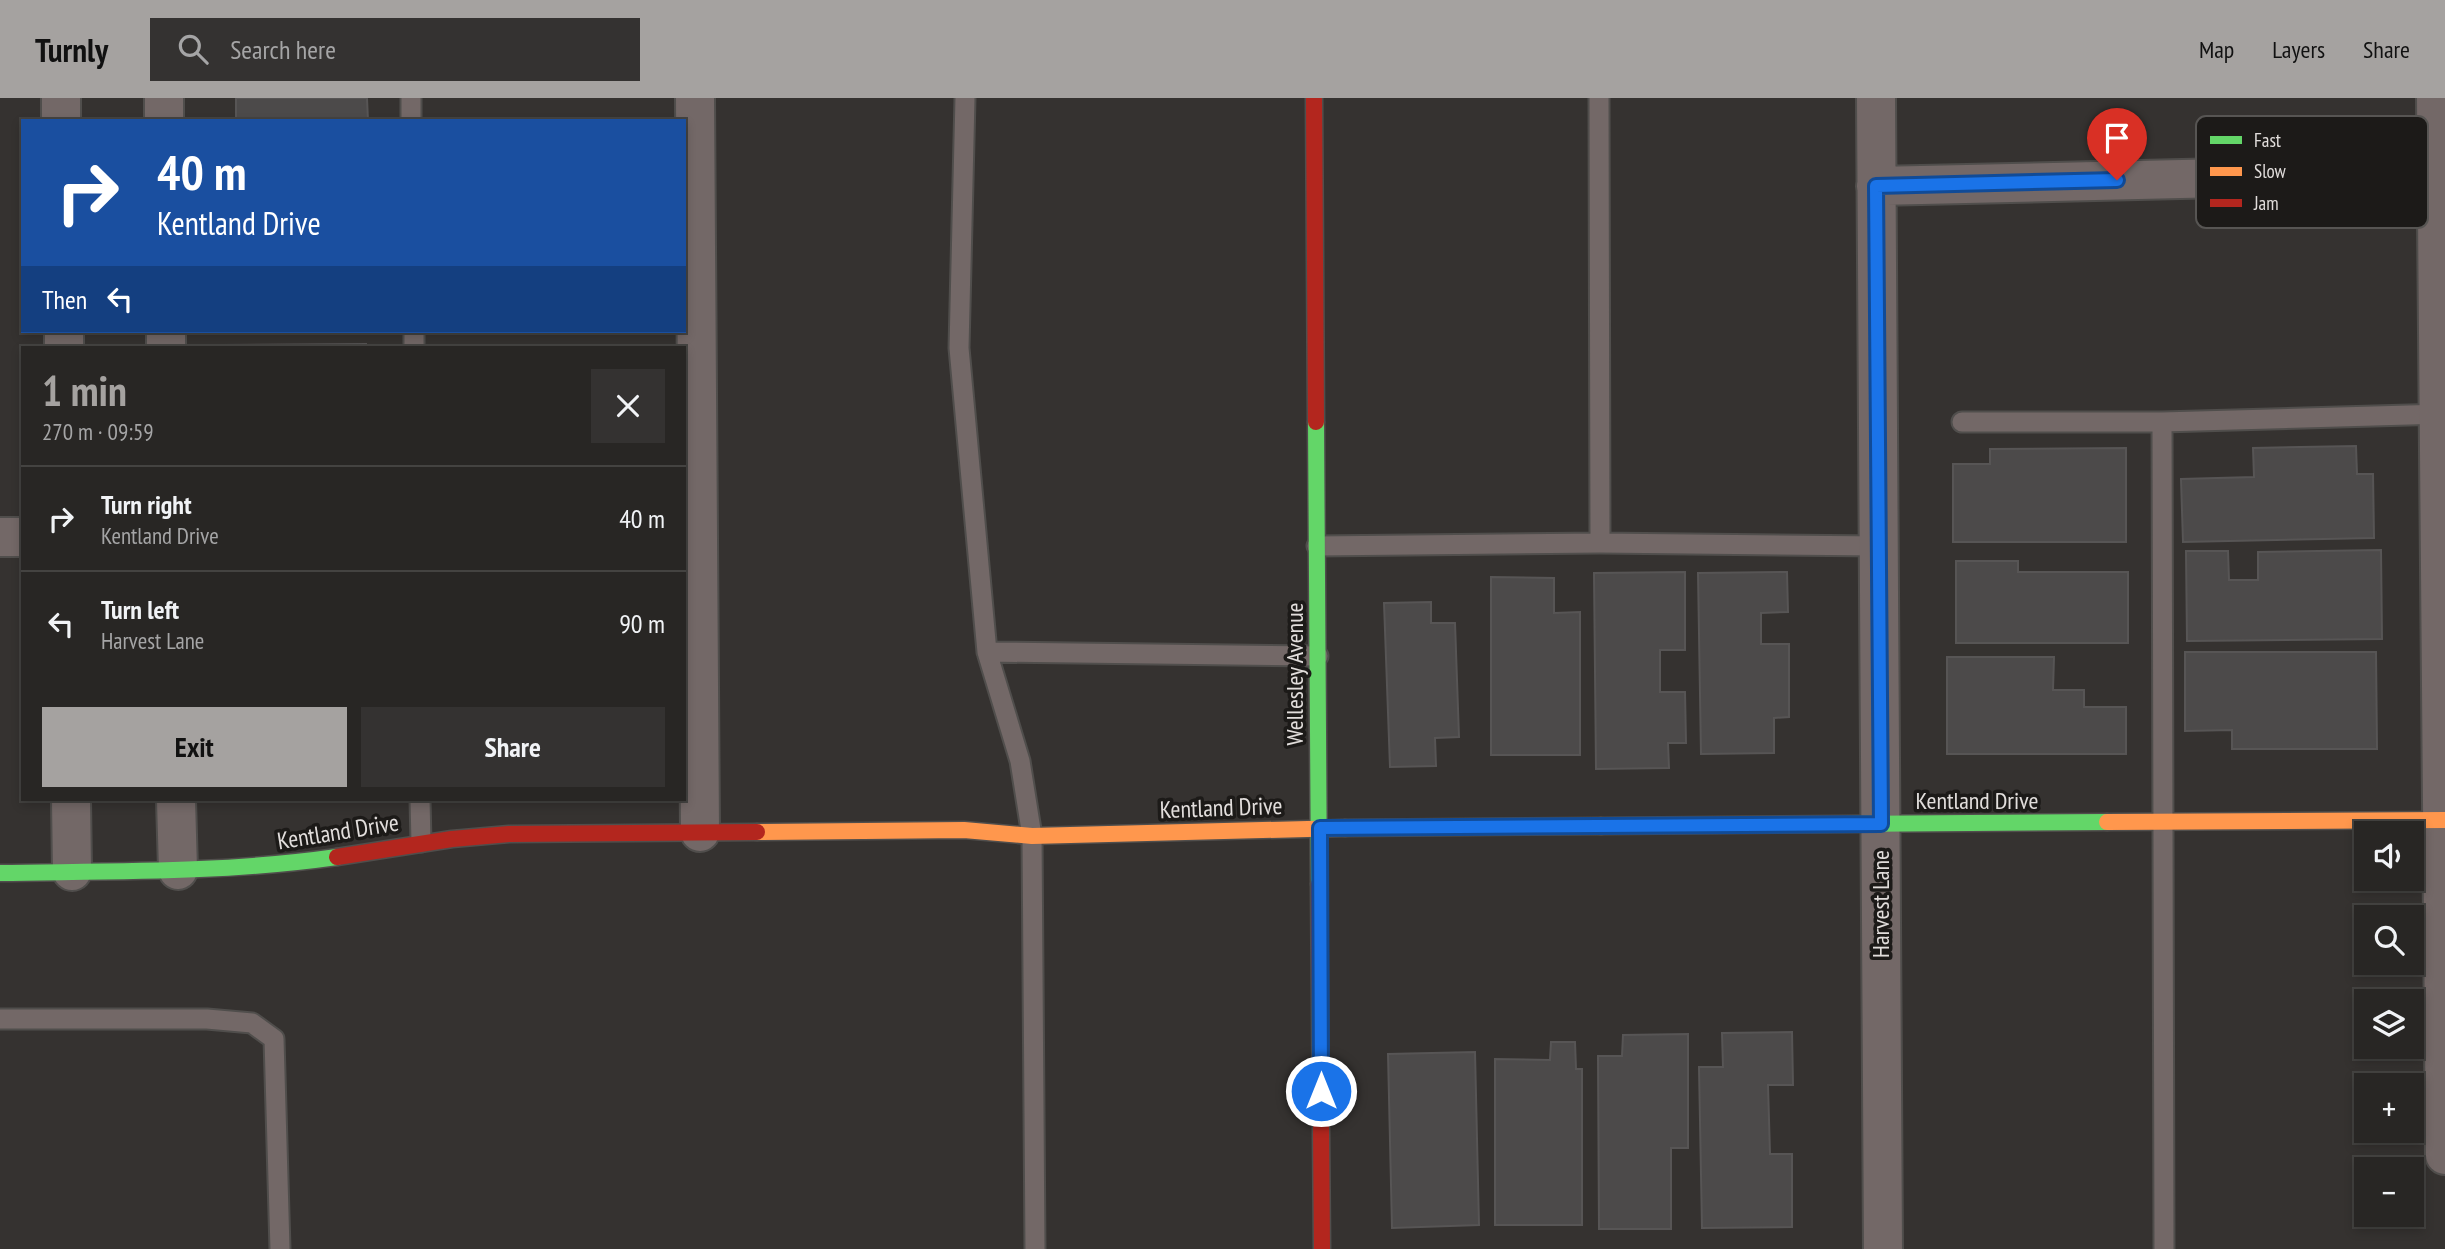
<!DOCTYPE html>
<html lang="en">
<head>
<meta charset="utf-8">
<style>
  :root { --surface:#282624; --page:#343231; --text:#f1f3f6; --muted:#a5a5a6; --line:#444341; --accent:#a5a2a0 }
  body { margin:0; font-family:"PT Sans Narrow",sans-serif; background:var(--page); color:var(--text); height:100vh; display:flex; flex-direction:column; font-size:26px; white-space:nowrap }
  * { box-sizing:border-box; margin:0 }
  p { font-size:23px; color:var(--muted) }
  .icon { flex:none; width:38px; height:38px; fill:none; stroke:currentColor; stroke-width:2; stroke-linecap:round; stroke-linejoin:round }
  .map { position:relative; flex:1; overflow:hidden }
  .side { position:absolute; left:21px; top:248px; width:665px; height:455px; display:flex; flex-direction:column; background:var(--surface); border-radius:0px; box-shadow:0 4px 10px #0003,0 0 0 2px var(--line) }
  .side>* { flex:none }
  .guide { position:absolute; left:21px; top:21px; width:665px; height:214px; border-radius:0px; box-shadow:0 4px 10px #0003,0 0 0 2px var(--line); background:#1a4fa0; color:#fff; overflow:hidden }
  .tools { position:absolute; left:2354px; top:723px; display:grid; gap:14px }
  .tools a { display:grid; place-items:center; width:70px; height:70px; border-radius:0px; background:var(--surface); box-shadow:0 4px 10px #0003,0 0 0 2px var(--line); font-size:35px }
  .pin { position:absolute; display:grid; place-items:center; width:60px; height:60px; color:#fff; margin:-72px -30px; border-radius:50% 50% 50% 0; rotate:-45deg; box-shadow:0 0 7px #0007 }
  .pin .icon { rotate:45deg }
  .me { position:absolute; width:77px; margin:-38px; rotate:0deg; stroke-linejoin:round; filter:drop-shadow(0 0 5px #0008) }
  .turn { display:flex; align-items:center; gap:24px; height:147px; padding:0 21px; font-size:32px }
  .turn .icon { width:91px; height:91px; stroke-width:2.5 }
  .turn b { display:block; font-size:49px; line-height:60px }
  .then { display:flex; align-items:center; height:66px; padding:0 21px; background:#0003; gap:14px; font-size:26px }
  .round { display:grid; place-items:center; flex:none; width:74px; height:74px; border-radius:0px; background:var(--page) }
  .headline { display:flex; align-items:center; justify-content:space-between; height:119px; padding:0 21px }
  h1 { font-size:42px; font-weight:800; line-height:52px; color:var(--accent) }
  .cta { display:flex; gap:14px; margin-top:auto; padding:14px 21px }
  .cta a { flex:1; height:80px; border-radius:0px; background:var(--accent); color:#111; font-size:28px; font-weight:800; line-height:80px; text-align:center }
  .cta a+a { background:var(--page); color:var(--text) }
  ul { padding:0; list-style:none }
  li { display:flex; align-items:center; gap:21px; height:105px; padding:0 21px; border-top:2px solid var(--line) }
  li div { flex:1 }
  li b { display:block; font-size:26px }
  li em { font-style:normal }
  header { display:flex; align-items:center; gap:42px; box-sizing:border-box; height:98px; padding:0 35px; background:var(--accent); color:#111 }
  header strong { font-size:33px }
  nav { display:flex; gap:38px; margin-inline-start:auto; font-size:24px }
  .search { width:490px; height:63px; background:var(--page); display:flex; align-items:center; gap:18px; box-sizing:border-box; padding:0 24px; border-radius:0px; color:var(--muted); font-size:26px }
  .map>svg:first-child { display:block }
  .building { fill:#4c4a4a; stroke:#575555; stroke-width:2 }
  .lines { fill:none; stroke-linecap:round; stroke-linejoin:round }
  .lane-casing { stroke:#504e4c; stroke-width:23 }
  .street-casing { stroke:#504e4c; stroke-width:42 }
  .fast-casing { stroke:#504e4c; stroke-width:19 }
  .slow-casing { stroke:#504e4c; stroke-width:19 }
  .jam-casing { stroke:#504e4c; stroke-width:19 }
  .lane { stroke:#736867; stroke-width:19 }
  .street { stroke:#736867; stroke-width:38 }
  .fast { stroke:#63d668; stroke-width:16 }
  .slow { stroke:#ff974d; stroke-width:16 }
  .jam { stroke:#b3261e; stroke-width:16 }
  .route-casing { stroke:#114b97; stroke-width:18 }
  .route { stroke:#1a73e8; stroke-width:12 }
  .labels { text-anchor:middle; stroke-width:7; stroke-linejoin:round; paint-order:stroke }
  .street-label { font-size:24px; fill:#e2dedc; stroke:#1c1a18 }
  .key { fill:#1c1a18; stroke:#575553; stroke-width:2 }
  .key-label { font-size:19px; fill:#e2dedc }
</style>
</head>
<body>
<header>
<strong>Turnly</strong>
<div class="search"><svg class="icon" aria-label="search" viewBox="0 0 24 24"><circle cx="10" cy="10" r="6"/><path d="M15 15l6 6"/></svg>Search here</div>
<nav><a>Map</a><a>Layers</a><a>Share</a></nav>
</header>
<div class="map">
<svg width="2445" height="1151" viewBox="0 0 2445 1151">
  <rect width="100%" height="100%" fill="#353230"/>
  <path class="building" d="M236,0H367L368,23H236Z
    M366,246V250H222V247Z
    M2356,348L2357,376H2373L2374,440L2183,444L2181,381L2254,379L2253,350Z
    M2126,350V444H1953V366H1990V351Z
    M2381,452L2382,541L2187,543L2186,453H2228L2229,482H2258V454Z
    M1956,463H2018V474H2128V545H1956Z
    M1685,474V552H1660V594H1685L1686,645H1668L1669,670L1596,671L1594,475Z
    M1787,474L1788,514L1761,515V546H1789V619L1774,620V655L1701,656L1698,475Z
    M1491,479L1554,480V515L1580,514V657H1491Z
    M1431,504V525H1455L1459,639L1435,640L1436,668L1390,669L1384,505Z
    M2185,554H2376L2377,651H2232V632L2185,633Z
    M1947,559H2054L2053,592H2084V609H2126V656H1947Z
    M1792,934L1793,987H1768L1770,1056H1792V1129L1702,1130L1699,969H1723L1722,935Z
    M1688,936V1050H1671V1131H1599L1598,958H1622L1623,937Z
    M1551,944H1575L1576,971H1582V1127H1495V961L1550,962Z
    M1475,954L1479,1127L1392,1130L1388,956Z"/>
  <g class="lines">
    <g class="lane-casing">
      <path id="lane" d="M411,0V23
        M965,0L959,250L987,554L1020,663L1032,738L1035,1151
        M1599,0L1600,445
        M414,233V250
        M1962,324H2162L2444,316
        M2162,324L2164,1151
        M1317,448L1600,445L1879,448
        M987,554L1318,558
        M420,702L421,744
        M0,921H207L252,925L274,941L280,1151"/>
    </g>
    <g class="street-casing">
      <path id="street" d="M61,0V23
        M164,0V23
        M695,0L700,734
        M1876,0L1883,1151
        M2436,0L2445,1057
        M1876,88L2445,75
        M64,233V250
        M166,233V250
        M0,439H23
        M71,702L72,773
        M176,702L178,772"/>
    </g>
    <g class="fast-casing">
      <path id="fast" d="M1316,324L1319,786
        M1601,728L2107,724
        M0,775C113,773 225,775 337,759"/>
    </g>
    <g class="slow-casing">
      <path id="slow" d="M2107,724L2445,722
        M757,734L964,732L1032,738L1345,730"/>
    </g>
    <g class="jam-casing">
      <path id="jam" d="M1314,0L1316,324
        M1345,730L1601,728
        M337,759L452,741L509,736L757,734
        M1319,786L1322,1151"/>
    </g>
    <use href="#lane" class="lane"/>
    <use href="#street" class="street"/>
    <use href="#fast" class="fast"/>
    <use href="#slow" class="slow"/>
    <use href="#jam" class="jam"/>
  </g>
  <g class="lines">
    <g class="route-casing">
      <path id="route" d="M1321,993L1320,730L1881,726L1876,88L2117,82"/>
    </g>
    <use href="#route" class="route"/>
  </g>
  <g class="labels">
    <g class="street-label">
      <text transform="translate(1295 576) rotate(-90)" y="8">Wellesley Avenue</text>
      <text x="1977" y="711">Kentland Drive</text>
      <text transform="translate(1221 710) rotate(-2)" y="8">Kentland Drive</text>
      <text transform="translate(338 734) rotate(-9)" y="8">Kentland Drive</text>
      <text transform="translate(1881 806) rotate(-90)" y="8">Harvest Lane</text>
    </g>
  </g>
  <rect x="2196" y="18" width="232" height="112" rx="10" class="key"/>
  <rect x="2210" y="38" width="32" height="8" fill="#63d668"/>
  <rect x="2210" y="69" width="32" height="9" fill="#ff974d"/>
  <rect x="2210" y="101" width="32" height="8" fill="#b3261e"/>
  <g class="key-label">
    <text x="2254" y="49">Fast</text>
    <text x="2254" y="80">Slow</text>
    <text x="2254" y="112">Jam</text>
  </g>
</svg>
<div class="tools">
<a><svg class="icon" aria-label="sound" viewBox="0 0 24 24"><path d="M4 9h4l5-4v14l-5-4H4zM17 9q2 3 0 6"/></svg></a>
<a><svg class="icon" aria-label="search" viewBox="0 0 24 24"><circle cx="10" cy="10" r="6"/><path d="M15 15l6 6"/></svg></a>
<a><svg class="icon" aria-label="layers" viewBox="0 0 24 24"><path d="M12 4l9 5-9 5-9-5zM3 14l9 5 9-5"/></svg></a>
<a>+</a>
<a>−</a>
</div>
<div class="pin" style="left:2117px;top:82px;background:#d93025"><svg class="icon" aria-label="arrive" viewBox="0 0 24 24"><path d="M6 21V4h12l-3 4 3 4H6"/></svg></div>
<svg class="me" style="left:1321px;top:993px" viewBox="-20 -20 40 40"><circle r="17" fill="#1a73e8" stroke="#fff" stroke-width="3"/><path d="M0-11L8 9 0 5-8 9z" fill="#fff"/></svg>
<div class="guide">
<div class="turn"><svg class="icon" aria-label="right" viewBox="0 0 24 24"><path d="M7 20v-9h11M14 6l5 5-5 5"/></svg><div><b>40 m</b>Kentland Drive</div></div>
<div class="then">Then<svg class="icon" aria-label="left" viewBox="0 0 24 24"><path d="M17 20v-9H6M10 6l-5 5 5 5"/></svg></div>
</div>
<section class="side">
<div class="headline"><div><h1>1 min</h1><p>270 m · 09:59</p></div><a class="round"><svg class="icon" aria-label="close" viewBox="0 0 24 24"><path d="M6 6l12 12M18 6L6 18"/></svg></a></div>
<ul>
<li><svg class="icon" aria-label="right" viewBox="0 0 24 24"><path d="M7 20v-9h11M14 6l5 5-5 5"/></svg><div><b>Turn right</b><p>Kentland Drive</p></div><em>40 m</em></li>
<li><svg class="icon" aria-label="left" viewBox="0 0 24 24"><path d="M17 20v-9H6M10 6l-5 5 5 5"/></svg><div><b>Turn left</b><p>Harvest Lane</p></div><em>90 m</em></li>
</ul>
<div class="cta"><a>Exit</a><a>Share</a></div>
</section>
</div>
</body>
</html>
